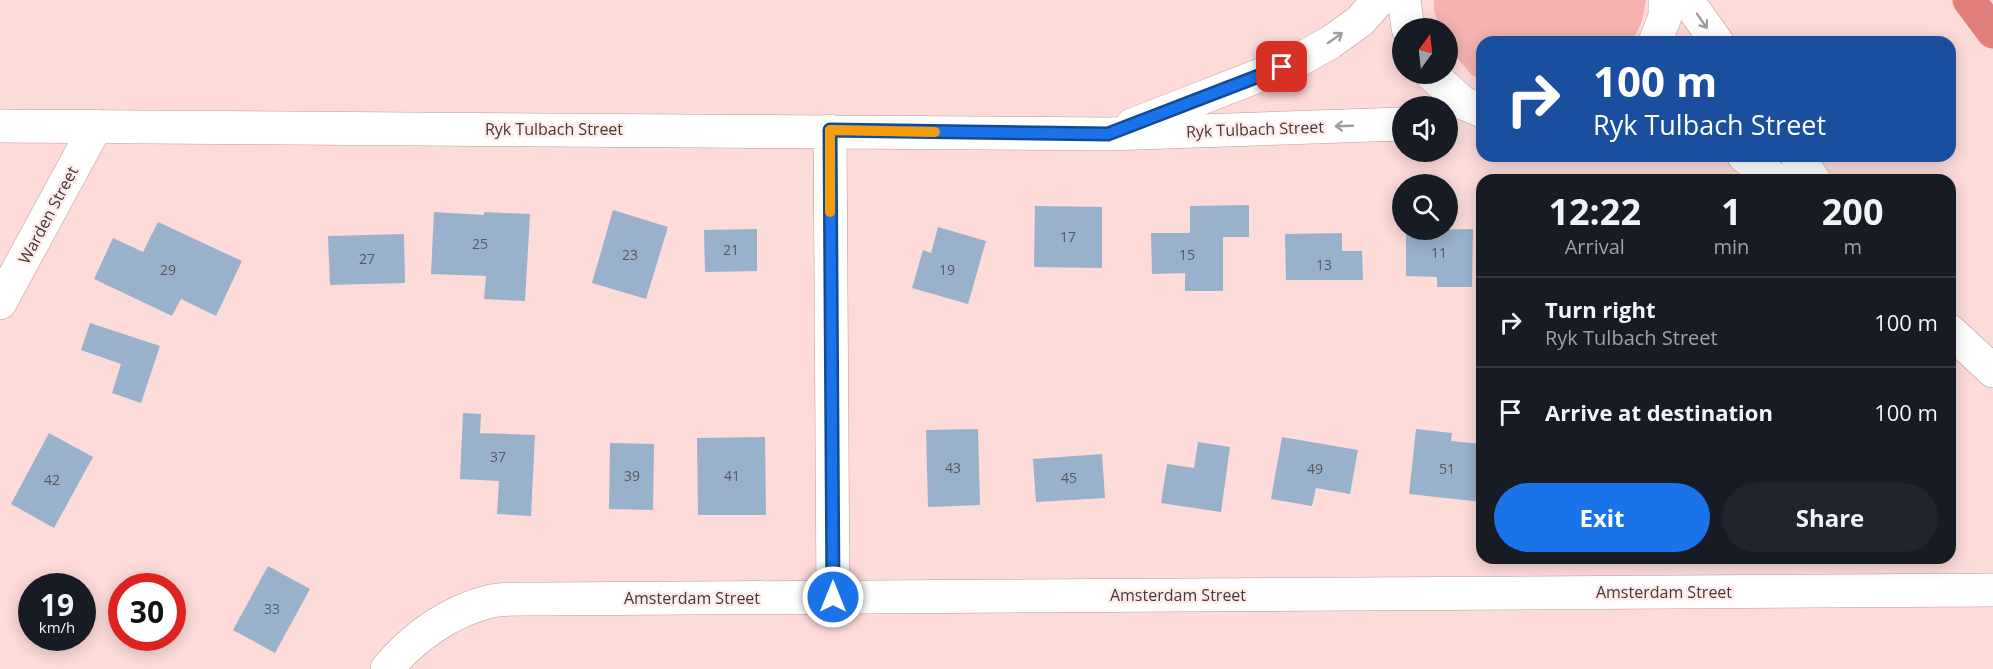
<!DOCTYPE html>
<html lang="en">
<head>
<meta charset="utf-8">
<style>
  :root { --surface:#171b24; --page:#20242c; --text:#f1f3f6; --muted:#9ea1a6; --line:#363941; --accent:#1a73e8 }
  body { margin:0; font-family:"Open Sans",sans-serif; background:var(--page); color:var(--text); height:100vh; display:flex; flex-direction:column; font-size:22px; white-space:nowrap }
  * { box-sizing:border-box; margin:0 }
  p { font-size:20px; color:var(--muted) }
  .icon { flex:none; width:33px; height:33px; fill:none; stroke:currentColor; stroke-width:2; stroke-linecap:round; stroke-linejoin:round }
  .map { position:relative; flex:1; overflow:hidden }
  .details { position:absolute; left:1476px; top:174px; width:480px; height:390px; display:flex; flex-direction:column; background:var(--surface); border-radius:18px; box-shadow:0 3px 15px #0003 }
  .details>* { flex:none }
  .guide { position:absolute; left:1476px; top:36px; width:480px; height:126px; border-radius:18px; box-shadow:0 3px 15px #0003; background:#1a4fa0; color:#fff; overflow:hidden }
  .needle { width:39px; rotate:15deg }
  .tools { position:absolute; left:1392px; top:18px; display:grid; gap:12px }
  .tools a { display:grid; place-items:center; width:66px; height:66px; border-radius:50%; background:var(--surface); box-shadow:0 3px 15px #0003; font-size:30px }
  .speed { position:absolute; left:18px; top:573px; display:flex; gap:12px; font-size:30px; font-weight:700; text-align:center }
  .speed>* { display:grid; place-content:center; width:78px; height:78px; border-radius:50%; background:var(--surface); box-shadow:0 3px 15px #0003; line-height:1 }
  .speed small { font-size:15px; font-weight:400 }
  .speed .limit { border:9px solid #d22; background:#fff; color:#111 }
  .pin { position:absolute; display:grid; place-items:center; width:51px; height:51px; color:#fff; margin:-26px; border-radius:12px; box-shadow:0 3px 9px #0006 }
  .me { position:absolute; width:66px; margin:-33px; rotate:0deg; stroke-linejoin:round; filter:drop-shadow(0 0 4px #0008) }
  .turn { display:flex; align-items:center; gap:21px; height:126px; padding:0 18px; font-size:27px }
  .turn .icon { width:78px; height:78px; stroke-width:2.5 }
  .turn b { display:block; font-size:42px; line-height:51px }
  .eta { display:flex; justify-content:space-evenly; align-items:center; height:102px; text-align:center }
  .eta b { font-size:36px; font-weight:700; line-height:42px }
  .cta { display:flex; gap:12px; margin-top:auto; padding:12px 18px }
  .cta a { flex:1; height:69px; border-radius:36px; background:var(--accent); color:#fff; font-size:24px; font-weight:700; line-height:69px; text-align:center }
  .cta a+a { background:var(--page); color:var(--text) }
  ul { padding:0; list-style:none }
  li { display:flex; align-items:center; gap:18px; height:90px; padding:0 18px; border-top:2px solid var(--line) }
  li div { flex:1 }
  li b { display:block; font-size:22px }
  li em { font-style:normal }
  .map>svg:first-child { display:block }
  .green { fill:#f5b2af }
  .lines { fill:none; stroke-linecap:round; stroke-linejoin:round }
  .canal { stroke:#e17e7c; stroke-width:33 }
  .building { fill:#9ab1cc }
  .minor-casing { stroke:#c09997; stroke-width:34 }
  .minor { stroke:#fff; stroke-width:33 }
  .oneway { stroke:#a49c9b }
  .route-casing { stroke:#114b97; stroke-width:15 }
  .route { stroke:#1a73e8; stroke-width:10 }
  .slow { stroke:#f59e0b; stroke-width:10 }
  .labels { text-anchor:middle; stroke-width:5; stroke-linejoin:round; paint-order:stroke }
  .number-label { font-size:14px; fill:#5c565c }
  .street-label { font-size:16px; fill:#483837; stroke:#fdeceb }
</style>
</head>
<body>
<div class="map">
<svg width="1993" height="669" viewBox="0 0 1993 669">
  <rect width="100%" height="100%" fill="#fcdbd9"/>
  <path class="green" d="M1434,0H1646L1642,21L1632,42H1482V81L1471,74L1448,47V28H1440L1434,11Z"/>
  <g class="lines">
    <path class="canal" d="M1969,0L1993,32"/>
  </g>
  <path class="building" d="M1249,205V237H1223V291H1185V273L1152,274L1151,233H1190V206Z
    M1035,206L1102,207V268L1034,267Z
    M613,210L668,227L646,299L592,283Z
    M434,212L484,215V212L530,214L525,301L484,299L486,276L431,274Z
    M158,222L242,261L216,316L181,299L172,316L94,279L113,238L143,252Z
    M938,227L986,241L968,304L912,288L923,250L931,253Z
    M757,229V271L705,272L704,230Z
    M1473,229L1472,287H1437V277L1406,276V230Z
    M1342,233V251H1362L1363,280H1286L1285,234Z
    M404,234L405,283L330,285L328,236Z
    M90,323L160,346L141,403L112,393L121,364L81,350Z
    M463,413L481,414L480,433L535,435L531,516L497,514L499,481L460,479Z
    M978,429L980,505L928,507L926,430Z
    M1416,429L1452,433L1451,441L1482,444V502L1409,494Z
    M49,433L93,457L54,528L11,504Z
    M765,437L766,515H698L697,438Z
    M1282,437L1358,450L1350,494L1316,488L1312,506L1271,499Z
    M1198,442L1230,447L1221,512L1161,503L1167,464L1194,468Z
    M610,443L654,444L653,510L609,509Z
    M1102,454L1105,498L1036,502L1033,459Z
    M268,566L310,589L275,653L233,630Z"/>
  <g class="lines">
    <g class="minor-casing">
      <path id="minor" d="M1404,0L1408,28
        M1687,0L1717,42
        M1655,42L1665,17V0
        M1431,74L1463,103L1482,111
        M1132,125L1299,60L1331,42L1360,21L1379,0
        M0,126L1108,134L1402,124
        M830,131L833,597
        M1744,156L1776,180
        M1797,156L1814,180
        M0,303L96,126
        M1950,331L1993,371
        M387,669C413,637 450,611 491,601C507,598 526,599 542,599L1993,590"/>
    </g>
    <use href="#minor" class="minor"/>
  </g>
  <defs><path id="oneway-shaft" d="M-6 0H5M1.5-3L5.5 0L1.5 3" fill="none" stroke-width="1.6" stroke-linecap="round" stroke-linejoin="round" transform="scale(1.5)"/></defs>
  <g class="oneway">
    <use href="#oneway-shaft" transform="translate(1702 21) rotate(55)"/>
    <use href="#oneway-shaft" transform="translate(1335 38) rotate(-35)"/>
    <use href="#oneway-shaft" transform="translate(1344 126) rotate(178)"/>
  </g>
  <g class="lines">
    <g class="route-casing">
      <path id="route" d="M833,597L830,130L1108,134L1282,67"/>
    </g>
    <use href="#route" class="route"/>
    <path class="slow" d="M830,212V130L935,132"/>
  </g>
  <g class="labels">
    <g class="number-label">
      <text x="1068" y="242">17</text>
      <text x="480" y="249">25</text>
      <text x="731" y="255">21</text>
      <text x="1439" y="258">11</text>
      <text x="630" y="260">23</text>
      <text x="1187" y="260">15</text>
      <text x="367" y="264">27</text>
      <text x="1324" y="270">13</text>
      <text x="168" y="275">29</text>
      <text x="947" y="275">19</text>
      <text x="498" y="462">37</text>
      <text x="953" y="473">43</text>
      <text x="1315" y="474">49</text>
      <text x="1447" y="474">51</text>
      <text x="632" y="481">39</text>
      <text x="732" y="481">41</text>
      <text x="1069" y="483">45</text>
      <text x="52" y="485">42</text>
      <text x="272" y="614">33</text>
    </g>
    <g class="street-label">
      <text x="554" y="135">Ryk Tulbach Street</text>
      <text transform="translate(1255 129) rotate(-2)" y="6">Ryk Tulbach Street</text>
      <text transform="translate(48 215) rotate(-62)" y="6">Warden Street</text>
      <text x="1664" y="598">Amsterdam Street</text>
      <text x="1178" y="601">Amsterdam Street</text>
      <text x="692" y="604">Amsterdam Street</text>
    </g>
  </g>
</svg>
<div class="tools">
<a><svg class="needle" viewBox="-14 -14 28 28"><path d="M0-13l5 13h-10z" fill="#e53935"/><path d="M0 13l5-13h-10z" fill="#9ea1a6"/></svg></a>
<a><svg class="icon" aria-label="sound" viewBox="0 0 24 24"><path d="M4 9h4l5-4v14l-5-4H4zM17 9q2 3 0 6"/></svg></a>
<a><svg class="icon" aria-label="search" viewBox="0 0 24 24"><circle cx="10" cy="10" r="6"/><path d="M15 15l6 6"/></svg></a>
</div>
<div class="speed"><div>19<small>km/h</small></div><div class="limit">30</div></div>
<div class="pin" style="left:1282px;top:67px;background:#d93025"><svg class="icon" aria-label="arrive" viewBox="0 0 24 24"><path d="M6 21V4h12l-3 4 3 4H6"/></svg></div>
<svg class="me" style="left:833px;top:597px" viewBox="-20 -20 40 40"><circle r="17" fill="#1a73e8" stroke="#fff" stroke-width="3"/><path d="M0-11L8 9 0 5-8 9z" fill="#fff"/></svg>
<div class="guide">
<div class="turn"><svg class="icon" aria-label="right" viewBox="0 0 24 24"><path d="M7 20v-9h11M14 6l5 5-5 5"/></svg><div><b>100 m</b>Ryk Tulbach Street</div></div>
</div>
<section class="details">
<div class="eta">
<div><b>12:22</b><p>Arrival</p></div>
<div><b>1</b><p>min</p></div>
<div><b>200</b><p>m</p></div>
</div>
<ul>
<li><svg class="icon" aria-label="right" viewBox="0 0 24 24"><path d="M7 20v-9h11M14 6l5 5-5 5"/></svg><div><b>Turn right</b><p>Ryk Tulbach Street</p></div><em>100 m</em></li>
<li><svg class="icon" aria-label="arrive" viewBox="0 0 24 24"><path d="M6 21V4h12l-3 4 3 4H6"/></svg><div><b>Arrive at destination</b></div><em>100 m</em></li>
</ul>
<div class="cta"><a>Exit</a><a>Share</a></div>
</section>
</div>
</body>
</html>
